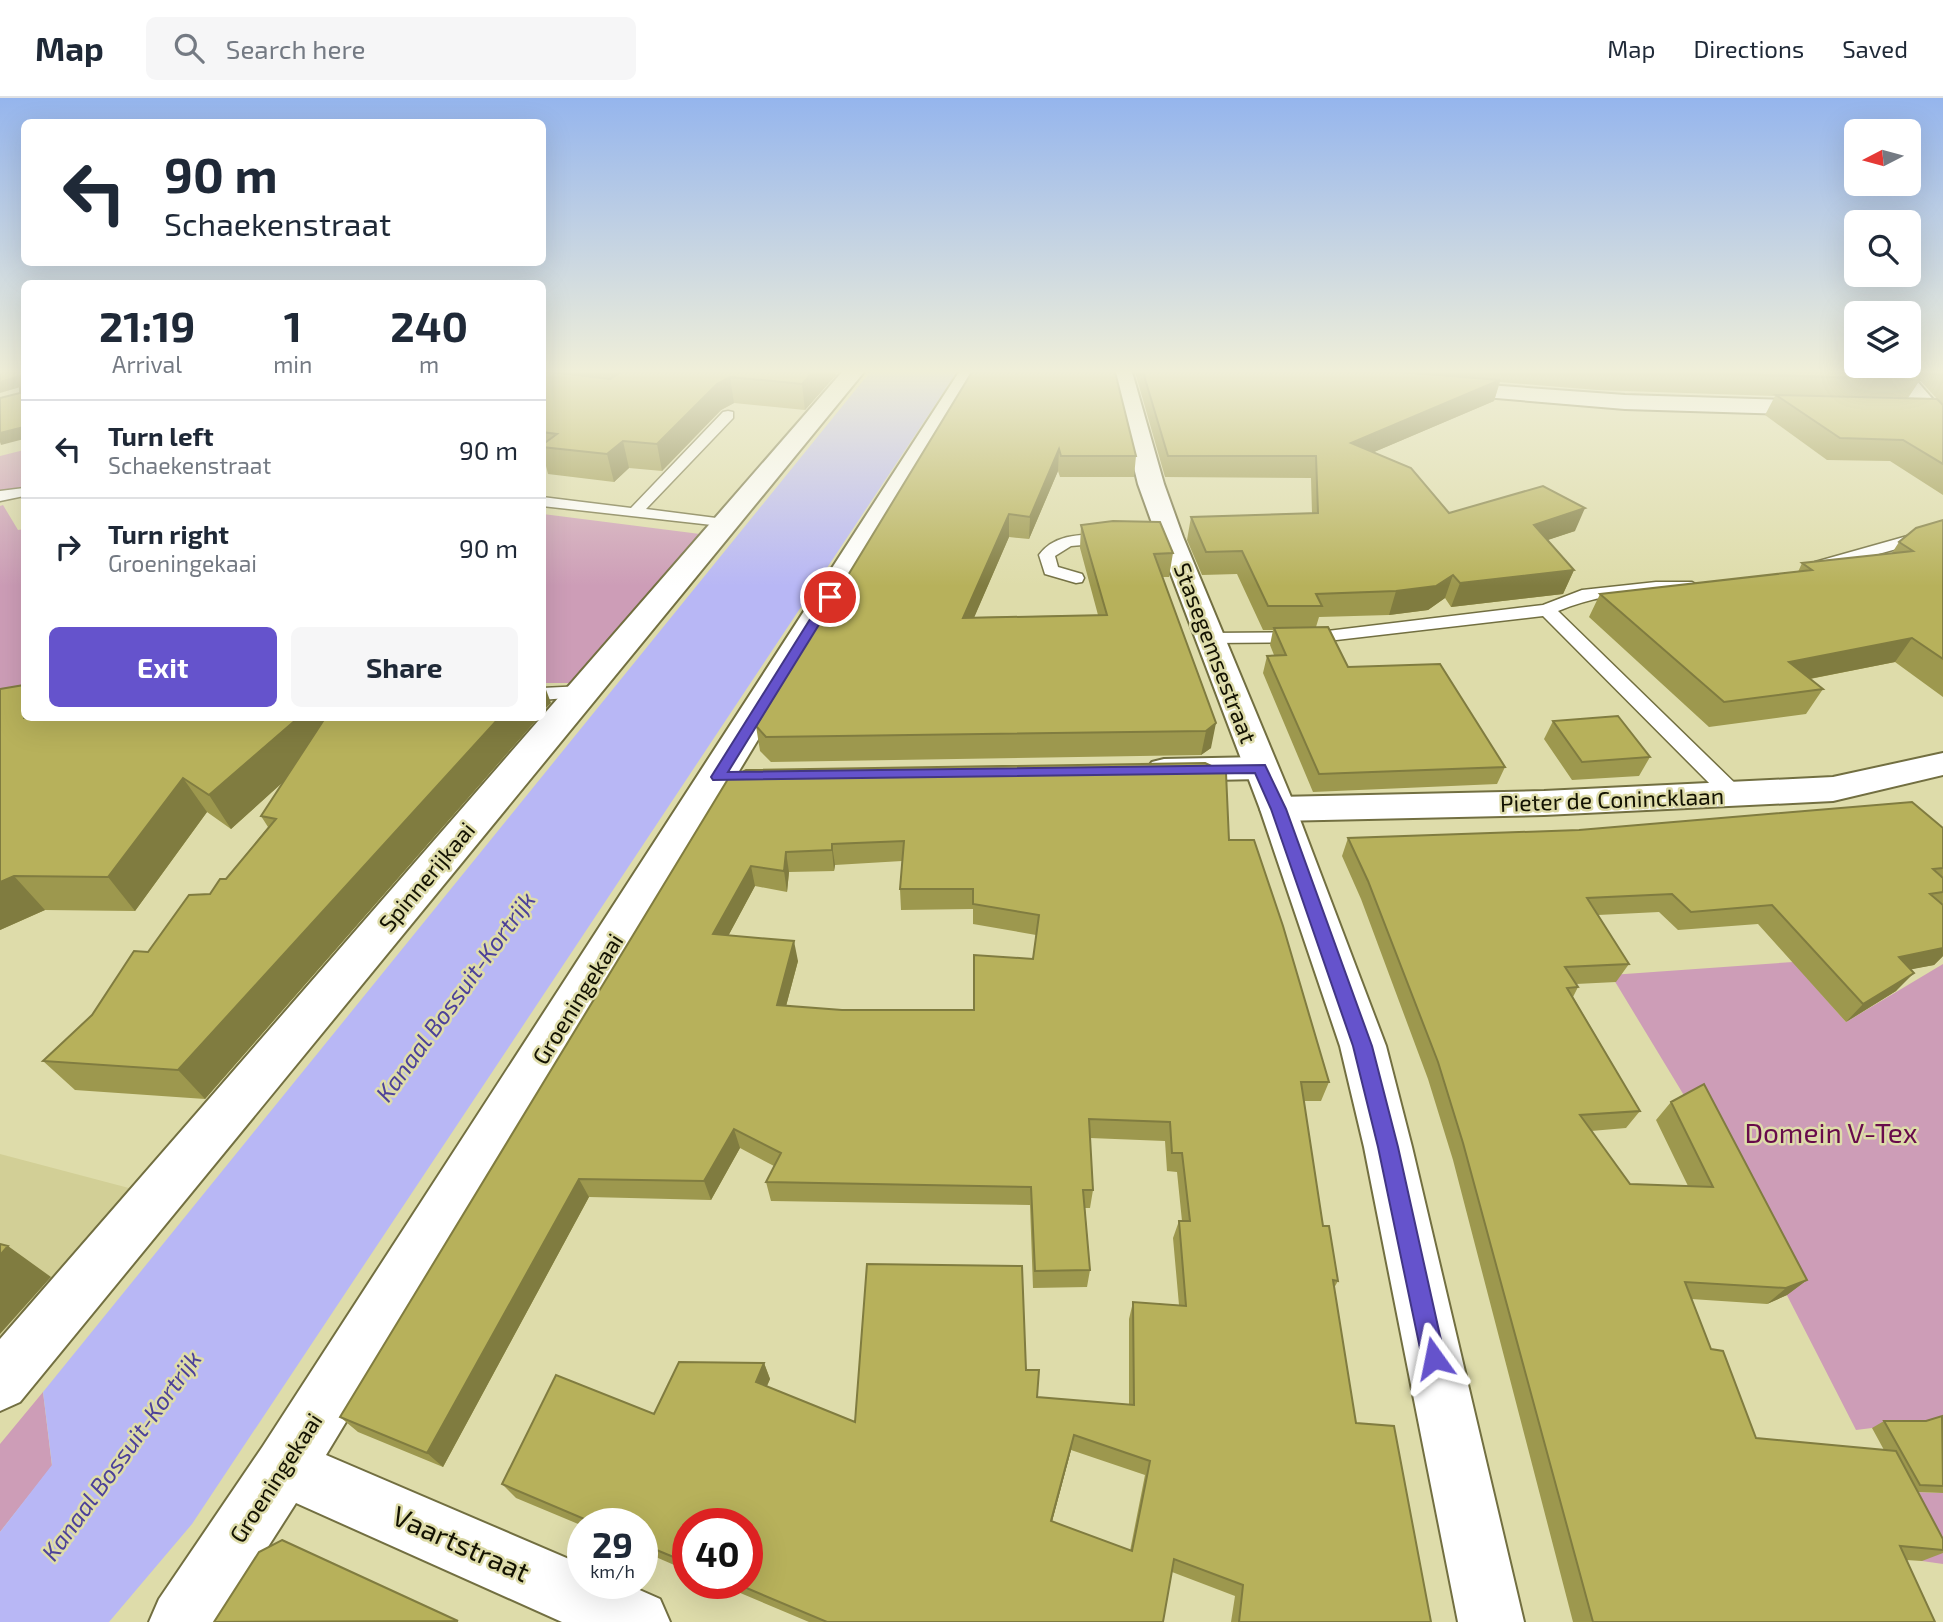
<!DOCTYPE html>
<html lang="en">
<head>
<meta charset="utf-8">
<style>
  :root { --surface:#fff; --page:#f6f6f7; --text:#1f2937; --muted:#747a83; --line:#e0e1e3; --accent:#6553cc }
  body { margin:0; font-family:"Exo 2",sans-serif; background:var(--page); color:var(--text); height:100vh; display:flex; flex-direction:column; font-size:26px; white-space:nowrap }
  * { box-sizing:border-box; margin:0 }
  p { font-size:23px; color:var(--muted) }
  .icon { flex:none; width:38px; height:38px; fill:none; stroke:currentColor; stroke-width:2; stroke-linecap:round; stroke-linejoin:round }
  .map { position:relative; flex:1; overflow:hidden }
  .drawer { position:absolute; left:21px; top:182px; width:525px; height:441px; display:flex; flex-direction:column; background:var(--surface); border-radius:10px; box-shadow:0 7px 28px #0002 }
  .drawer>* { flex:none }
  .hud { position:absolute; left:21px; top:21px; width:525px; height:147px; border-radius:10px; box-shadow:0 7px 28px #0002; background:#fff; color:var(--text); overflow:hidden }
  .needle { width:46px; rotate:264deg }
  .tools { position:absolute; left:1844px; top:21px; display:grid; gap:14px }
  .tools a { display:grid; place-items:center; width:77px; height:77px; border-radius:10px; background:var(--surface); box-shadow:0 7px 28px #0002; font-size:35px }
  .speed { position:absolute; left:567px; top:1410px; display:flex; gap:14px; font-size:35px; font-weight:700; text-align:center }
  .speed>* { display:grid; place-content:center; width:91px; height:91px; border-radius:50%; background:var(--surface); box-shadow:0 7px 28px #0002; line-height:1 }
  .speed small { font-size:18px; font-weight:400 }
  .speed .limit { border:10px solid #d22; background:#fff; color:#111 }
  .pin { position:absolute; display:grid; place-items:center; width:60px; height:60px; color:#fff; margin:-30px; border:4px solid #fff; border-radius:50%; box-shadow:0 2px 7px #0007 }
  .me { position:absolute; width:77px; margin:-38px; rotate:348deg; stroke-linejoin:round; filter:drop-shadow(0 0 5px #0008) }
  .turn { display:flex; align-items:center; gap:24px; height:147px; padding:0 28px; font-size:32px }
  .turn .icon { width:91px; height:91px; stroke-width:2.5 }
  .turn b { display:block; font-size:49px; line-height:60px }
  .eta { display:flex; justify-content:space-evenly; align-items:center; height:119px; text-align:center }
  .eta b { font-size:42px; font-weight:700; line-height:49px }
  .cta { display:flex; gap:14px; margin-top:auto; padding:14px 28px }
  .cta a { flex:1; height:80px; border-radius:10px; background:var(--accent); color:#fff; font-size:28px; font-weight:700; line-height:80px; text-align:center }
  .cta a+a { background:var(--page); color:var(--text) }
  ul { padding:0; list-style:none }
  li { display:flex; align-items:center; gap:21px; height:98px; padding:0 28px; border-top:2px solid var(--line) }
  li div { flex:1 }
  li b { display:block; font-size:26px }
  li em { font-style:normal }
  header { display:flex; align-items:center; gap:42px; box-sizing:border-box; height:98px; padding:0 35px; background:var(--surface); border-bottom:2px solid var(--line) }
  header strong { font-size:33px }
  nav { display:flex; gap:38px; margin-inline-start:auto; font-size:24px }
  .search { width:490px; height:63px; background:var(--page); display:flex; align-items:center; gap:18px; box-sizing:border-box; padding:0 24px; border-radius:10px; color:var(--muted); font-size:26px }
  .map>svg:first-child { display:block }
  .built { fill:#d2cf96 }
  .green { fill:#cd9db7 }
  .water { fill:#b8b7f5 }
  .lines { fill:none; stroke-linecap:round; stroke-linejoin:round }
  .service-casing { stroke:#726f41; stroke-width:3 }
  .minor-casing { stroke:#726f41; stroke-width:4 }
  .tertiary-casing { stroke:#726f41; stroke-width:4 }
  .service { fill:#fff; fill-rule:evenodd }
  .minor { fill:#fff; fill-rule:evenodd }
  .tertiary { fill:#fff; fill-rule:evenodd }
  .wall { fill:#9d984e; fill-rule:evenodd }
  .shaded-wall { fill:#807c40 }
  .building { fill:#b7b15b; stroke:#807c40; stroke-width:2; fill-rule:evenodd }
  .route { fill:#6553cc; stroke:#423685; stroke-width:2 }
  .labels { text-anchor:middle; stroke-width:5; stroke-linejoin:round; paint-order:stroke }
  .street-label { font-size:23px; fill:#131202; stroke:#dedcaa }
  .water-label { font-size:24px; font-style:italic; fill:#4c4199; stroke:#dedcaa }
  .near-park-label { font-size:28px; fill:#680b4b; stroke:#dedcaa }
  .near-street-label { font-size:28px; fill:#131202; stroke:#dedcaa }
</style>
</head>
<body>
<header>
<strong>Map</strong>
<div class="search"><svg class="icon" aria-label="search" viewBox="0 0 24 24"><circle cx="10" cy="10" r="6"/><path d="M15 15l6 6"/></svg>Search here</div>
<nav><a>Map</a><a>Directions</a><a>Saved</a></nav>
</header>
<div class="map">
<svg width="1943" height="1524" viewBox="0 0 1943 1524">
  <rect width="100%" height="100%" fill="#dedcaa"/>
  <path class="built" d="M0,1056L144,1094L0,1257Z"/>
  <path class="green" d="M24,352V390L0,394V358Z
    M3,407L18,432L24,431V606L0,612V408Z
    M543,416L700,436L576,585H543Z
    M1793,864L1846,924L1943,866V1349L1872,1330L1856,1332L1688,1004L1611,877Z
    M43,1294L52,1368L0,1434V1346Z
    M1886,1393L1943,1395V1466L1922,1463Z"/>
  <path class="water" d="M870,274H957L192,1426L109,1524H0V1434L52,1367L43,1294Z"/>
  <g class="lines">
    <g class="service-casing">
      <path id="service" d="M728,313L733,314V320L646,411L724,421L730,423L732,426L730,429L542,408V399L631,410L723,314Z
        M24,390V398L0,403V393Z
        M1943,428V438L1821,472L1813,467L1815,464Z
        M1111,436L1117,438L1119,441L1117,444L1071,448L1055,458L1058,469L1082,476L1084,480L1082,484L1076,485L1045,476L1039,457C1056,434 1085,437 1111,436Z
        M1656,484H1692L1700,489C1692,498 1675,494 1663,494C1627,494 1591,499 1558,513L1743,693L1746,698L1743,703H1727L1543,518L1319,544L1210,545L1201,540L1210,535L1319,534L1543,507L1582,492Z
        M583,588L590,590L593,594L590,598L542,602V590Z"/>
    </g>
    <g class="minor-casing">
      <path id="minor" d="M959,274H980L326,1357L583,1467V1486H626L660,1501L670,1524H562L296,1405L220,1524H149L159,1501L263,1348Z
        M1887,274H1909L1943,313V332C1921,326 1900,293 1887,274Z
        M1445,284L1625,297L1822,303L1830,305L1833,310L1830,315L1822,317L1625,311L1437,295L1434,290L1437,285Z
        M1943,655V677L1833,703L1544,717L1278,723L1265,720L1260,711L1265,702L1278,699L1544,693L1833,679Z
        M1260,659L1272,662L1278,670L1272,678L1260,681L1164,683L1152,680L1146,672L1152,664L1164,661Z"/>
    </g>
    <g class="tertiary-casing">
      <path id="tertiary" d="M842,274H864L20,1304L0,1313V1241Z
        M1111,274H1132L1164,386L1183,439L1296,711L1386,948L1412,1049L1524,1524H1458L1364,1049L1340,948L1260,711L1157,439L1138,386Z"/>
    </g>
    <use href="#service" class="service"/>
    <use href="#minor" class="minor"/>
    <use href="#tertiary" class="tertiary"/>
  </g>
  <path class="wall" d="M542,274H835L836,277L805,312L734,305L721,312L662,373L629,370L614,384L548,376L544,360H542Z
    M972,274L1136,358L1134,379H1060L1058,373L1029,441L1009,439L974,519L1098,517L1080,450L1081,427L1173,455L1169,479H1162L1211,650L1201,657L771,664L760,653L756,628Z
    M1135,274H1943V397L1890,363L1827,362L1765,317L1775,298L1597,292L1500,284L1494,303L1374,354L1449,415L1575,433L1547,442L1574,472L1563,496L1451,509L1445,500L1428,512L1389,517L1319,519L1316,529L1348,569L1505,669L1497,686L1313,694L1263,575L1267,558L1274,557L1270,547L1273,532H1263L1237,476L1202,477L1187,442L1191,419L1312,415L1311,380L1165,379ZM1918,280L1937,301L1908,300L1920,282Z
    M1943,422V599L1895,564L1810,581L1823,591L1806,616L1709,629L1589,519L1600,496L1798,474L1802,465L1892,455L1899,444Z
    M0,591L24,620H538L205,1001L75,992L43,963L92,917L148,854L226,781L268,729L261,718L283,684L231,731L207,714L135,813L45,812L0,832Z
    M1553,623L1650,659L1639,678L1572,682L1544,641Z
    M728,681L1229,742L1329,984L1321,1003H1304L1323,1128L1338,1183L1334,1190L1356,1325L1431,1524H1231L1235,1498L1172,1474L1163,1524H809L719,1486H747L688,1426V1473L642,1453V1426H583V1428L516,1400L502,1386L764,1265L770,1281L766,1289L855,1324L1026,1272L1037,1299L1129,1307V1221L1133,1204L1179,1207L1173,1140L1179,1123H1182L1177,1074L1167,1073L1165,1043L1090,1040L1093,1092L1090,1110H1085L1090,1172L1087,1189L1033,1190L1030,1107L771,1103L766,1084L774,1068L740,1050L711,1102L589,1099L443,1369L358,1334L340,1319ZM902,763L900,791L901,812L973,811V826L1036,837L1033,861L974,912H842L786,908L798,863L728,838L755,788L787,794L789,774L834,773L835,767ZM1071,1352L1145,1377L1130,1453L1052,1423Z
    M1943,730V858L1934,867L1911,871L1896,893L1846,924L1758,826L1678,832L1659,814L1598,817L1629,866L1616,884L1576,886L1578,889L1573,899L1640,1013L1626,1030L1591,1033L1630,1086L1688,1088L1656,1022L1671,1004L1807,1182L1787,1197L1767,1206L1691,1201L1711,1251L1756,1340L1884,1352L1872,1330L1884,1323H1926L1943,1319V1395L1918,1394L1943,1441V1455L1922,1463L1906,1462L1935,1524H1573L1453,1062L1428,981L1361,801L1342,758L1348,740Z"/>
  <path class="shaded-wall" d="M813,274H835L836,277L805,312L802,286Z
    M20,278L24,288L0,295V284Z
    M730,279L734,305L721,312L662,373L657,346L717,286Z
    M1500,282L1494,303L1346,366L1351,345Z
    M24,329V341L1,347L0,344V335Z
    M623,343L629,370L614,384L607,356Z
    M1059,351L1058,373L1029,441L1030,419Z
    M1585,410L1575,433L1524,450L1534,427Z
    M1009,416V439L964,543L963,520Z
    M1574,472L1563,496L1451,509L1460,485Z
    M1453,477L1445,500L1428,512L1389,517L1396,493Z
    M1912,540L1895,564L1773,588L1789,564Z
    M542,581L551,605L542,614Z
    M298,620H354L231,731L209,697Z
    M499,620H538L205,1001L178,972Z
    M1216,625L1211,650L1201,657L1206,633Z
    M183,680L207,714L135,813L108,779Z
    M832,746L835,767L834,773L832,752Z
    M786,754L789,774L787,794L784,773Z
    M751,768L755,788L718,857L713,836Z
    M14,778L45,812L0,832V784Z
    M794,843L798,863L781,927L777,907Z
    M1943,846V858L1934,867L1882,877L1899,859Z
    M1914,875L1896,893L1846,924L1863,906Z
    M734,1031L740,1050L711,1102L704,1083Z
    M579,1081L589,1099L443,1369L427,1355Z
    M8,1148L51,1179L0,1236V1157Z
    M1807,1182L1787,1197L1767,1206L1786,1190Z
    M764,1265L770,1281L762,1300L756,1284Z
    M1074,1337L1071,1352L1049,1435L1051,1423Z"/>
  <path class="building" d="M0,274H24V329L0,335V300L20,295V278L0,284Z
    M542,274H553L610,281L619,275L618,274H813L802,286L730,279L717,286L657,346L623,343L607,356L542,349V347L557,336L542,334Z
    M972,274H1115L1136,358H1061L1059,351L1030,419L1009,416L963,520L1107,517L1081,427L1113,423L1160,424L1173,455L1154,456L1216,625L1206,633L766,639L756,628Z
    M1143,274H1402L1500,282L1351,345L1411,370L1449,415L1543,388L1585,410L1534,427L1574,472L1460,485L1453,477L1436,488L1396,493L1316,496L1322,508H1268L1242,453L1206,454L1191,419L1318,415L1316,358H1168Z
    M1675,274H1913L1920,282Z
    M1776,297L1937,301L1943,307V366L1903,342L1840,340Z
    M1943,422V561L1912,540L1789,564L1823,591L1724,604L1600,496L1812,472L1802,465L1913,453L1899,444L1916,430Z
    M1328,529L1348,569L1440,566L1505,669L1319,676L1267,558L1286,557L1274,530Z
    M24,587V620H298L209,697L183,680L108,779L14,778L0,784V591Z
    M1618,618L1650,659L1582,664L1553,623Z
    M325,620H499L178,972L43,963L92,917L134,853L148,854L189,797L210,796L220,781H226L276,721L261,718Z
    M1205,665L1226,675L1229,742H1254L1283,828L1329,984H1301L1323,1128H1329L1338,1183L1333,1182L1356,1325L1394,1328L1431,1524H1239L1243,1487L1174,1461L1163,1524H827L737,1486H747V1426H688V1465L642,1446V1426H596L502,1386L556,1277L654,1316L679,1264L764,1265L756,1284L855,1324L867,1166L1022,1168L1026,1272H1039L1037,1299L1134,1307L1133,1204L1186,1208L1179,1123H1190L1182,1055H1172L1170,1024L1089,1021L1093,1092H1083L1090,1172L1035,1173L1031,1089L766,1084L781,1055L734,1031L704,1083L579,1081L427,1355L340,1319L728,681L746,672ZM904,743L900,791H973V806L1039,817L1033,861L974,857V912H842L777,907L794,843L713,836L751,768L784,773L786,754L832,752V746ZM1074,1337L1150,1363L1132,1453L1051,1423Z
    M1912,704L1943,730V770L1933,771L1943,780V794L1930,796L1943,807V850L1899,859L1914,875L1863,906L1772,807L1691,814L1672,796L1587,800L1629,866L1565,869L1578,889L1567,890L1640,1013L1580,1017L1630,1086L1713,1089L1671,1004L1704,986L1807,1182L1786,1190L1685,1184L1711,1251L1723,1253L1756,1340L1896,1353L1943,1441V1452L1900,1448L1935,1524H1593L1463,1045L1438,964L1368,783L1348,740L1579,732Z
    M0,1146L8,1148L0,1157Z
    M1942,1318L1943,1388L1920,1387L1884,1323H1926Z
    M282,1442L458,1523L214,1524L259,1454Z"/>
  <linearGradient id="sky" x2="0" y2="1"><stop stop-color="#95b5ed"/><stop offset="0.56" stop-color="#f0efd9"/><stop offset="1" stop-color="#f0efd9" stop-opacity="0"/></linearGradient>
  <rect width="1943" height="488" fill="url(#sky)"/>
  <path class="route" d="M830,495L836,499L728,674L1265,667L1286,711L1372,948L1398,1049L1445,1260L1442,1268L1434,1272L1426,1268L1422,1260L1378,1049L1353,948L1271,711L1255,675L713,682L711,679L824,499Z"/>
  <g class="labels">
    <g class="street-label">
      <text transform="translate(1215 555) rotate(69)" y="8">Stasegemsestraat</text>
      <text transform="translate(1612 702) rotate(-2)" y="8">Pieter de Conincklaan</text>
      <text transform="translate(427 779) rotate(-50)" y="8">Spinnerijkaai</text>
      <text transform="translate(578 901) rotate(-58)" y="8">Groeningekaai</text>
      <text transform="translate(276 1380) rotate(-57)" y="8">Groeningekaai</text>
    </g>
    <g class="water-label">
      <text transform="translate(456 899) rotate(-54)" y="8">Kanaal Bossuit-Kortrijk</text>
      <text transform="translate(122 1358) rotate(-54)" y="8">Kanaal Bossuit-Kortrijk</text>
    </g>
    <g class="near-park-label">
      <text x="1831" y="1045">Domein V-Tex</text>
    </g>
    <g class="near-street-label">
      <text transform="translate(461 1446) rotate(24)" y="10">Vaartstraat</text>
    </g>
  </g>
</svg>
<div class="tools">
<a><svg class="needle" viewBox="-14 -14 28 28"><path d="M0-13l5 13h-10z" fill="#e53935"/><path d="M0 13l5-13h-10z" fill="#747a83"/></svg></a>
<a><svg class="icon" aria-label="search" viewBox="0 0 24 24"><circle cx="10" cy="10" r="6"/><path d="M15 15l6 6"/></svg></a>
<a><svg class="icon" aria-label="layers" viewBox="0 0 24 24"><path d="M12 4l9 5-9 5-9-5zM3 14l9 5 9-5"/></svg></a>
</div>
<div class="speed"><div>29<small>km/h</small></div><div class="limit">40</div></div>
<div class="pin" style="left:830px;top:499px;background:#d93025"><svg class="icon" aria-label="arrive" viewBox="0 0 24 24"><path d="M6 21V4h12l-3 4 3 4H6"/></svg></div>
<svg class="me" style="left:1434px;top:1260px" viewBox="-20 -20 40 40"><path d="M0-17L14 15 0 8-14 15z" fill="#6553cc" stroke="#fff" stroke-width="4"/></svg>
<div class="hud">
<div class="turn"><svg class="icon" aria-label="left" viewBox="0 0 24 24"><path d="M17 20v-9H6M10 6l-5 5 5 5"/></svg><div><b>90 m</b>Schaekenstraat</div></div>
</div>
<section class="drawer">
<div class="eta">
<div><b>21:19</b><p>Arrival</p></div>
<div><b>1</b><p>min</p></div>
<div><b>240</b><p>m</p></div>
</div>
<ul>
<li><svg class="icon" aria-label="left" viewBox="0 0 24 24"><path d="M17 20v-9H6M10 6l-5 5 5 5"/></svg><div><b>Turn left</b><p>Schaekenstraat</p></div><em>90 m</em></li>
<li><svg class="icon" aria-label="right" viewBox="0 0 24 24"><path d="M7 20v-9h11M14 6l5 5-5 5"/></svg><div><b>Turn right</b><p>Groeningekaai</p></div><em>90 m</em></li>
</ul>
<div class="cta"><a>Exit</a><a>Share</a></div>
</section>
</div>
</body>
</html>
